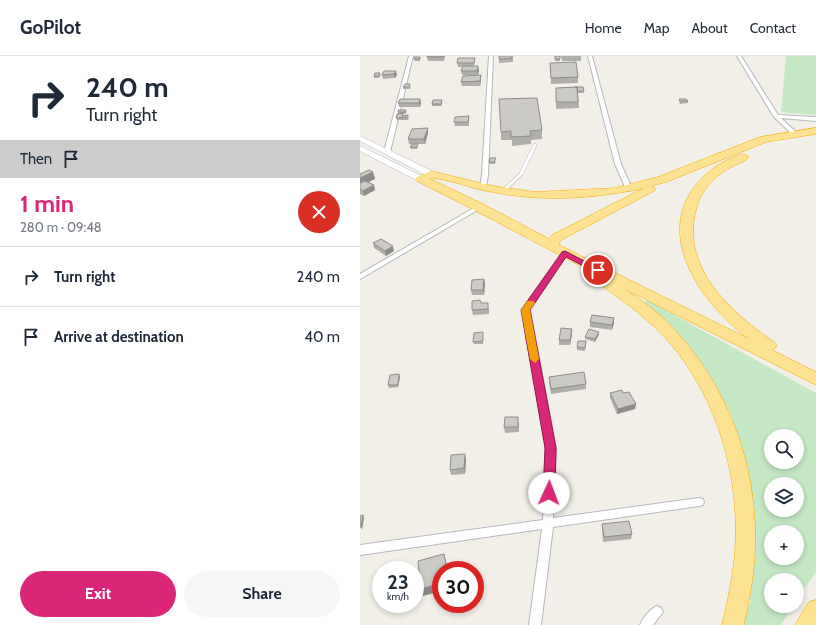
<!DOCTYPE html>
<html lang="en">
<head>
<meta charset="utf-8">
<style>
  :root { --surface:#fff; --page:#f6f6f7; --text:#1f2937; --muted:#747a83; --line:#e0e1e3; --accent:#db2777 }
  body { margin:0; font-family:Cabin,sans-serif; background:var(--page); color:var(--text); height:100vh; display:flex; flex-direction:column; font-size:15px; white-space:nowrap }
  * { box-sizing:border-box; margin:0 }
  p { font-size:13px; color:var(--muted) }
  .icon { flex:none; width:22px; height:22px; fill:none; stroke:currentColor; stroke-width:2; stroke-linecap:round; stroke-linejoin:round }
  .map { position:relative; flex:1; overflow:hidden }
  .sheet { display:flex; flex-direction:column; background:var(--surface); width:360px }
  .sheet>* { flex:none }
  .top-card { background:#fff; color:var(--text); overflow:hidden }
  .controls { position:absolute; left:404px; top:373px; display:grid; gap:8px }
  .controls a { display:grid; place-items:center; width:40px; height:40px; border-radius:50%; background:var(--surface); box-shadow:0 2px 6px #0003; font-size:20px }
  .speed { position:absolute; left:12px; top:505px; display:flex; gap:8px; font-size:20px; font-weight:700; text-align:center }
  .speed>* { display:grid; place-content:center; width:52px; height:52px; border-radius:50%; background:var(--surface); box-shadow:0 2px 6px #0003; line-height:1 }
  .speed small { font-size:10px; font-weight:400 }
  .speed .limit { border:6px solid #d22; background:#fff; color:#111 }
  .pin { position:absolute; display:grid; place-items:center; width:34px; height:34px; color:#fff; margin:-17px; border:2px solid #fff; border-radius:50%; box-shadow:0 1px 4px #0007 }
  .me { position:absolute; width:44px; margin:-22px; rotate:2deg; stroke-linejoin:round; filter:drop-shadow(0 0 3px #0008) }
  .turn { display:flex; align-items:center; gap:14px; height:84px; padding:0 20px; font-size:18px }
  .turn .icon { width:52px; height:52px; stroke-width:2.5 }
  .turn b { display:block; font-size:28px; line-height:34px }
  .then { display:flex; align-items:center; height:38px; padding:0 20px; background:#0003; gap:8px; font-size:15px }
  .round { display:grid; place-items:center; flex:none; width:42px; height:42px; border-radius:21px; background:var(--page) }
  .overview { display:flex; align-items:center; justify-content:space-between; height:68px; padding:0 20px }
  h1 { font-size:24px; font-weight:700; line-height:30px; color:var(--accent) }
  .primary-button { display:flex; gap:8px; margin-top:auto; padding:8px 20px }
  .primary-button a { flex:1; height:46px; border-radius:24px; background:var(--accent); color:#fff; font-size:16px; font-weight:700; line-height:46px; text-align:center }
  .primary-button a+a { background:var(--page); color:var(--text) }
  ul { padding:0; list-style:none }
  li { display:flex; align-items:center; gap:12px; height:60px; padding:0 20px; border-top:1px solid var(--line) }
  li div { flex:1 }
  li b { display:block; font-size:15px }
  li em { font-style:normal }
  header { display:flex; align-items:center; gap:24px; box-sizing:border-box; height:56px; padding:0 20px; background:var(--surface); border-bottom:1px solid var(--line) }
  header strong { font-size:19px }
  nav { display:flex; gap:22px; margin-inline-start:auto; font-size:14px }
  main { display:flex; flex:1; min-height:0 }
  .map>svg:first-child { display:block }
  .green { fill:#c5e8c5; fill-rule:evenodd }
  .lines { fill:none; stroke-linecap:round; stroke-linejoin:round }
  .lane-far1-casing { stroke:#b5b8bc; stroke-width:3.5 }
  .lane-casing { stroke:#b5b8bc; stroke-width:4 }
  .street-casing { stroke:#b5b8bc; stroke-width:2 }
  .secondary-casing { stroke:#b6babf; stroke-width:1 }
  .highway-casing { stroke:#f9ab00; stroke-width:1 }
  .lane-far1 { stroke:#fff; stroke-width:2.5 }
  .lane { stroke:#fff; stroke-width:3 }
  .street { fill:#fff; fill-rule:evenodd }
  .secondary { fill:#fff; fill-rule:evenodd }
  .highway { fill:#fde293; fill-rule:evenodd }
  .wall { fill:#afaea9 }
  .shaded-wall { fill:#8f8d8a }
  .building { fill:#cccac5; stroke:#8f8d8a }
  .route { fill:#db2777; stroke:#8e194d }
  .slow { fill:#f59e0b }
</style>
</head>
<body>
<header>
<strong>GoPilot</strong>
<nav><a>Home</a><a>Map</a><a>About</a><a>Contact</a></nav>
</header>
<main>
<section class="sheet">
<div class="top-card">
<div class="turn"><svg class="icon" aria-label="right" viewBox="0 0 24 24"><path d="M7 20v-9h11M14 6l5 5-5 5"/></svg><div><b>240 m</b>Turn right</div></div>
<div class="then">Then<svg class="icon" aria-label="arrive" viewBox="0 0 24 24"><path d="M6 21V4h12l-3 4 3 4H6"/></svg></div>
</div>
<div class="overview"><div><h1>1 min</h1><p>280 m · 09:48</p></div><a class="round" style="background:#d93025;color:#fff"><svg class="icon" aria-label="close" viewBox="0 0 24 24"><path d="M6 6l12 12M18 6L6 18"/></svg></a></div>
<ul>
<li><svg class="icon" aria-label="right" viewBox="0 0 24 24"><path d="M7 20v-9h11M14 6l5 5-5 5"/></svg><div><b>Turn right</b></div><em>240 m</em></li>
<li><svg class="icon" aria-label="arrive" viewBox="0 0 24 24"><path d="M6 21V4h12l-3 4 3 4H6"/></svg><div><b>Arrive at destination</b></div><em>40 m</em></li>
</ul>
<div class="primary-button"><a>Exit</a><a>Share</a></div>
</section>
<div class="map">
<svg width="456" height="569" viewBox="0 0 456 569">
  <rect width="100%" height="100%" fill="#f1efe8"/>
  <path class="green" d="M426,0H456V59L421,56Z
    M287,244L456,337V516L437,544V524H411V550H433L421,569H382L390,546L395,462L388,411L371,358L348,317L320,279L284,247ZM411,380H437V406H411ZM411,428H437V454H411ZM411,476H437V502H411Z"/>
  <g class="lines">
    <g class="lane-far1-casing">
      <path id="lane-far1" d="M172,96L175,89"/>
    </g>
    <g class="lane-casing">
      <path id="lane" d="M143,135L161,118L172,95"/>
    </g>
    <g class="street-casing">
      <path id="street" d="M49,0H53L30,96L27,98L24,96Z
        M129,0H133L128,119L126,131L123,133L120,131L122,119Z
        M228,0H232L261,108L272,133L271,134L269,135L266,133L255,108Z
        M377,0H381L418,59L456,61V65L421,62L437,77L432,78L414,61Z
        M119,149L122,151L121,152L0,223V218Z
        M205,195L208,197L170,254L196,392L193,462L339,442L343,443L344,446L343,449L339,450L193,471L181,569H169L182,473L0,499V489L183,464L186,392L162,254L203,196Z
        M297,550L301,552L303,556L293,569H280C283,562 290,553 297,550Z"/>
    </g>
    <g class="secondary-casing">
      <path id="secondary" d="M0,80L74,116L75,118L71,120H68L0,85Z
        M0,90L64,121L65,123L61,125H58L0,95Z"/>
    </g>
    <g class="highway-casing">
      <path id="highway" d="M456,72V78L406,86L306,126L291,130L296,133L294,135L201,184L199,187L200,189L215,197L389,283C345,251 293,182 336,129C348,114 366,102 384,98L389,101C385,106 377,108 371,111C361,117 350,125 344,135C338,144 336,153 334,163C326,218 375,259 414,286L417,290L412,294L456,316V329L265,233C285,247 305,261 320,280C372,339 398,416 395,494C394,520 389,544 384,569H362C368,544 373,520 375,495C380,420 358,343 309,286C290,264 266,247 242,230L240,227L242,224L246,223C182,191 121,156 57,125L55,123L57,121L71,115L133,130L175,136L255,132L298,121L400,81ZM73,122C93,124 112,133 132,136C182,146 235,143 284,132L192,179L189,183L123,148L70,123Z
        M456,544V569H435L448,547Z"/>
    </g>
    <use href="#lane-far1" class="lane-far1"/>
    <use href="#lane" class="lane"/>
    <use href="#street" class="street"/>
    <use href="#secondary" class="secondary"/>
    <use href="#highway" class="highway"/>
  </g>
  <path class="wall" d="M67,0H85L84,5H68Z
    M153,0V6L139,7V3Z
    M195,0H200V5H195Z
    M201,0H221V5H202Z
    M60,1V5H55L54,3Z
    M115,2V6L114,10L119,14L118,19H102L101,15L102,11H98L97,7Z
    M190,7L218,21V27L191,28Z
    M24,15L37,19L35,22L23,23L22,19Z
    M21,19L19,22H14V20Z
    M121,19V24L120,30H102L101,26Z
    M51,30L50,33H43V31Z
    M223,31L224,37H218L219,52L196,53V32Z
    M60,43L61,47L60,51H39L38,47Z
    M319,43L328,45V47L320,48L319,45Z
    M82,44V50H72V48Z
    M46,54V58H43V60L49,62L48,64H37L36,62L38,57V56Z
    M109,60V70H95L94,66Z
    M68,72V77L65,88H49L48,83Z
    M182,74V83L171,84V88L152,90V84H141V76Z
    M58,90L57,93H51L50,91Z
    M136,105L135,108H129V106Z
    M13,116L15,123L8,126L14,129L15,134L4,140L0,138V118Z
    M13,187L34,195L26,200L14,192Z
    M124,223L125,228L124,239H112L111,234Z
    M129,252V258L113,259L112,254Z
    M254,262V267L252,274L230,271V266Z
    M123,276V288H114L113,286Z
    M212,278L210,289H199V284Z
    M239,278L235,286L225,283V281Z
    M226,288L225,295L217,294V291Z
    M40,321L38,331L29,332L28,329Z
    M189,321L226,328V333L191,338L189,326Z
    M250,337H263L276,348L275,353L257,358L250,342Z
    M159,366V376L145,377L144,371Z
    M106,403L105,418L91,419L90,414Z
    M242,468L272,478L271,483L243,486L242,473Z"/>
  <path class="shaded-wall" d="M118,10L119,14L118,19L117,15Z
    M36,15L37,19L35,22L34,18Z
    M121,19V24L120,30V25Z
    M60,43L61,47L60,51L59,47Z
    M68,72V77L65,88L64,83Z
    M13,116L15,123L0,130V122Z
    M14,129L15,134L4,140L3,135Z
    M33,190L34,195L26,200L25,195Z
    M124,223L125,228L124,239L123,234Z
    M254,262V267L252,274V269Z
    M212,273V278L210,289V284Z
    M239,276V278L235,286V283Z
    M39,318L40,321L38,331V329Z
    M276,348L275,353L257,358L258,353Z
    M105,398L106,403L105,418L104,412Z
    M3,459L4,462L2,474L1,471Z
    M84,498L86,505L88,514H87Z
    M81,527V535L63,540L61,533Z"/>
  <path class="building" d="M67,0H84V1H67Z
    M139,0H152V2L139,3Z
    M195,0H200V3H195Z
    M54,1H60V3H54Z
    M98,2H115L114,7H97Z
    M216,6L218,21L191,22L190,7Z
    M103,10H118L117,15H101Z
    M24,15H36L34,18L22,19Z
    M15,17H20L19,20H14Z
    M121,19L120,25L101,26L103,20Z
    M45,28H50L49,31H43Z
    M215,31H223L224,35H218L217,31Z
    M217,31L218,46H196V32Z
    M177,42L182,74L170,75L171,80L151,81V75L141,76L139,43Z
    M40,43H60L59,47H38Z
    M319,43H326L328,45H320Z
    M73,44H82L81,48H72Z
    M38,54H46L45,56H38Z
    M43,57L42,60L48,59V61L36,62L37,58Z
    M109,60L108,66H94L95,61Z
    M68,72L64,83H48L52,73Z
    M52,88H58L57,91H50Z
    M130,102H136L134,106H129Z
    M9,114L13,116L0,122V118Z
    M5,125L14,129L3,135L0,133V127Z
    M21,183L33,190L25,195L13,187Z
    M124,223L123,234H111L112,224Z
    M120,244L121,247H128V253L112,254V245Z
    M232,259L254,262L252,269L230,266Z
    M201,272L212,273L210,284H199Z
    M229,273L239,276L235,283L225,281Z
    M123,276V285L113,286L114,277Z
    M218,285H226L225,292L217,291Z
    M224,316L226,328L191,333L189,321Z
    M39,318L38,329H28L30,319Z
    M262,334L263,337L269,336L276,348L258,353L250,337Z
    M145,361H158V371H144Z
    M105,398L104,412L90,414L91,399Z
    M3,459L1,471H0V460Z
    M269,465L272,478L244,481L242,468Z
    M84,498L87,514H81V527L61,533L58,505Z"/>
  <path class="route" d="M205,195L242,214L238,216H235L206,201L170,254L196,392L195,437L193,440L189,442L185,440L183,437L185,392L161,254L202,196Z"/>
  <path class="slow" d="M167,245H173L175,247L170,254L179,303L175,307L170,303L161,254Z"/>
</svg>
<div class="controls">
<a><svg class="icon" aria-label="search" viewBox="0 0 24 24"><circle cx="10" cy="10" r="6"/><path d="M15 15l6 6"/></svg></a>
<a><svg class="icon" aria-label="layers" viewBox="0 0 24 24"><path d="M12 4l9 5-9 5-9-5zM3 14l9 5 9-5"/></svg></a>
<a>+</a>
<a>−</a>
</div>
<div class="speed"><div>23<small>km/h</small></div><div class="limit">30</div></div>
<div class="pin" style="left:238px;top:214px;background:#d93025"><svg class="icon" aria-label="arrive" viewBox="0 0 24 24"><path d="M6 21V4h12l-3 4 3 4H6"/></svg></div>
<svg class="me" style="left:189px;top:437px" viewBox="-20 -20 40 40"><circle r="19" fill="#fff"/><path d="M0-13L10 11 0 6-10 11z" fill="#db2777"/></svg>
</div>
</main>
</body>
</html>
